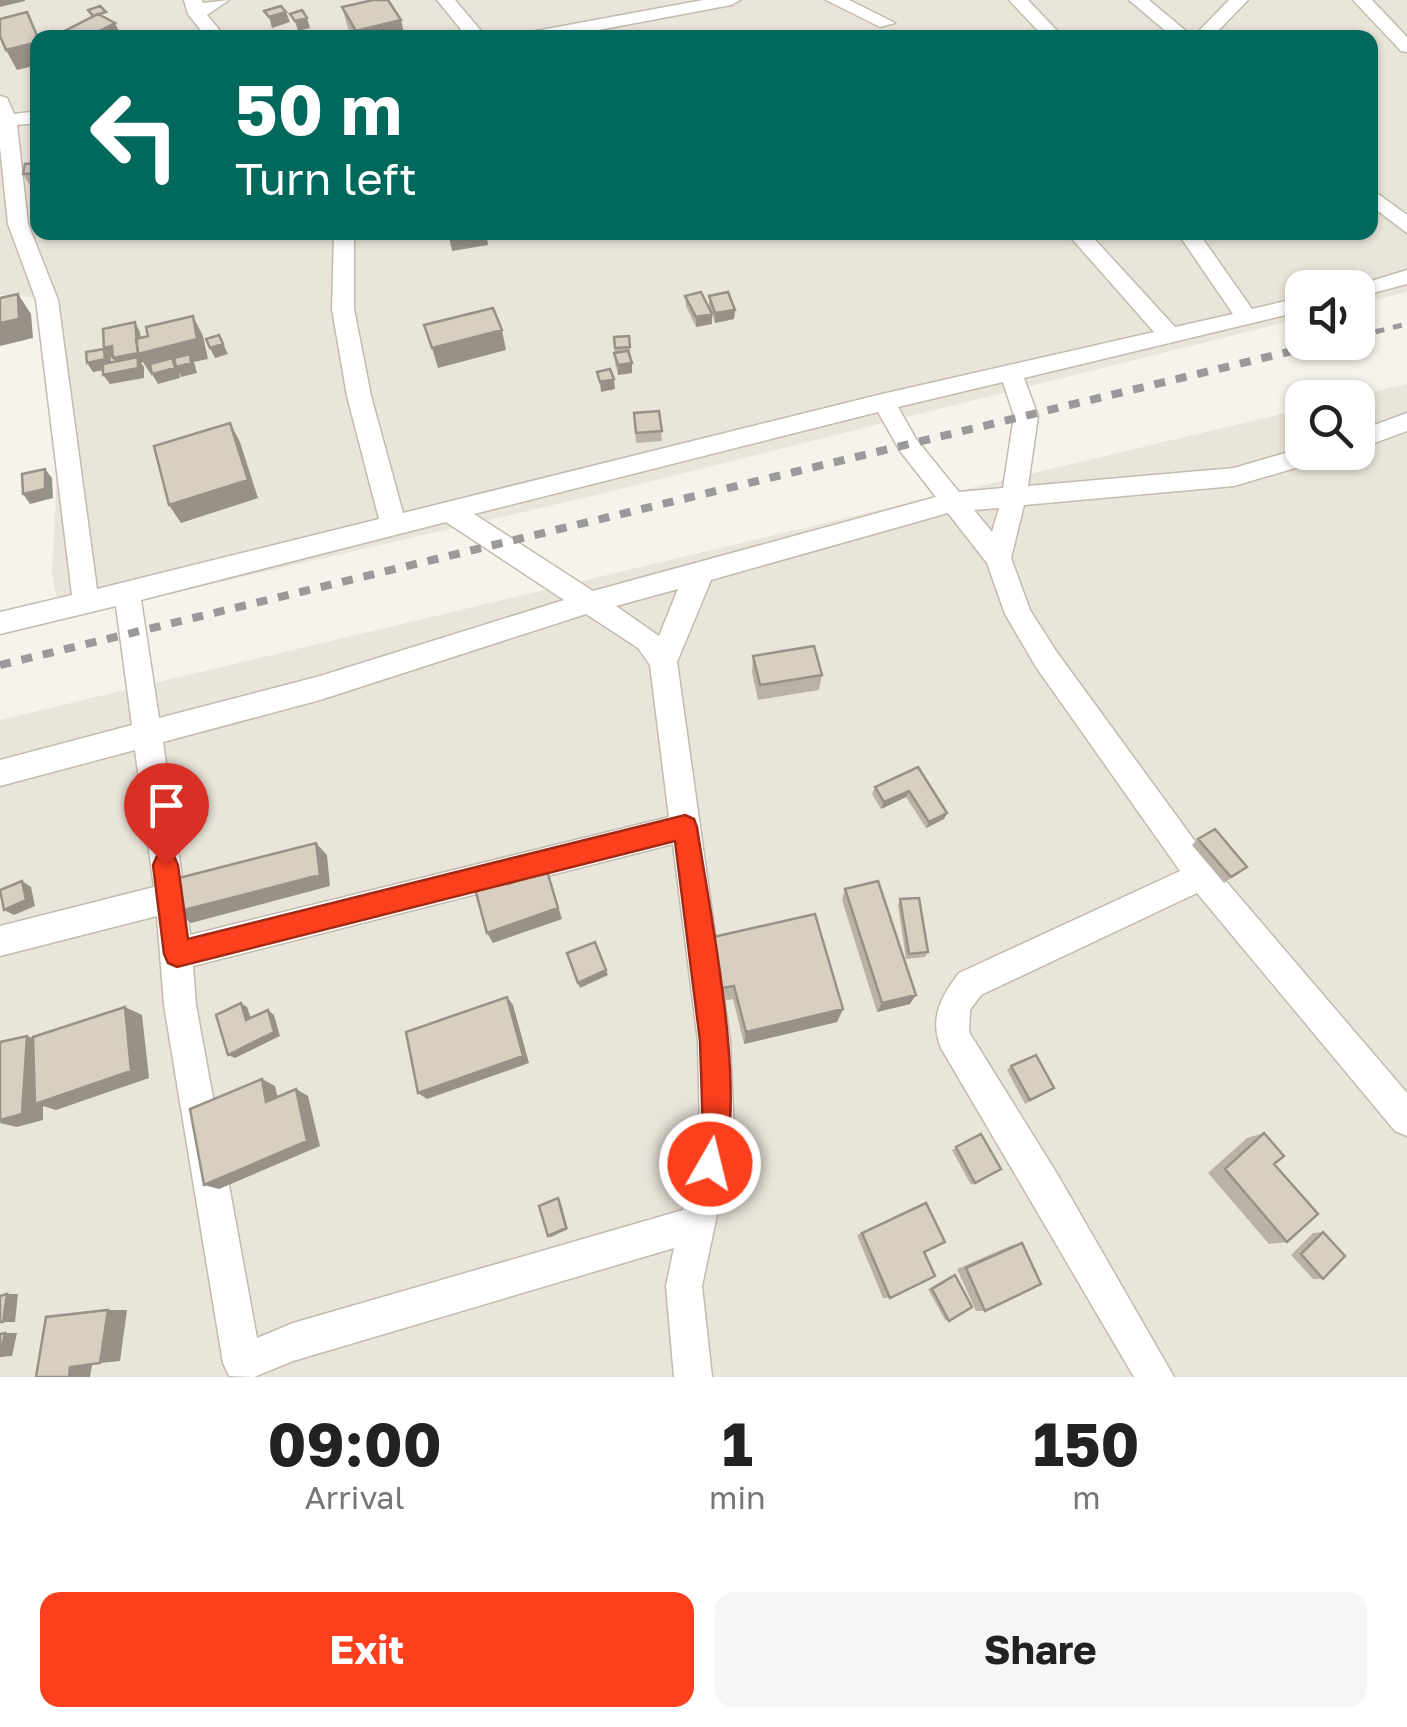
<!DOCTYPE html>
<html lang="en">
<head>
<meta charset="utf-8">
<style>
  :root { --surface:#fff; --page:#f6f6f6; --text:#222; --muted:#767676; --accent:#fc3f1d }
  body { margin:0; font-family:"Golos Text",sans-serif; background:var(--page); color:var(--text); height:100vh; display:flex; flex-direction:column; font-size:38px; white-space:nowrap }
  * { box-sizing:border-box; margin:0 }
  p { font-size:32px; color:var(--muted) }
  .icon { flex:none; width:55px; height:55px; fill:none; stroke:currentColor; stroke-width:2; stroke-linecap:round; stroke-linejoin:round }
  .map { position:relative; height:1377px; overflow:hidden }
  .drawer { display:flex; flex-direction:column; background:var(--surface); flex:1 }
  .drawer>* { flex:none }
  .top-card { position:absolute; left:30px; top:30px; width:1348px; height:210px; border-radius:20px; box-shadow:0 2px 8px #0004; background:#00695c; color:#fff; overflow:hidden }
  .tools { position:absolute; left:1285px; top:270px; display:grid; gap:20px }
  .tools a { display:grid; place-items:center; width:90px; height:90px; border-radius:20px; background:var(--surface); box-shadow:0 2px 8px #0004; font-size:50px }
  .pin { position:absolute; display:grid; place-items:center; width:85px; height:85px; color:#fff; margin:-102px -42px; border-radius:50% 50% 50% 0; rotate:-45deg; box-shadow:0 0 10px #0007 }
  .pin .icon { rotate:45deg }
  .me { position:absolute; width:110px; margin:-55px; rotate:8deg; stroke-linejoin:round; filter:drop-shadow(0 0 8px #0008) }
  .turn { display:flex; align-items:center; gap:35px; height:210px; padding:0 40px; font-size:45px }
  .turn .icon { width:130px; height:130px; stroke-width:2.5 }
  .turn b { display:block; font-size:70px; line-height:85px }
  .eta { display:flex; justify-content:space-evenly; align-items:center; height:170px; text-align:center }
  .eta b { font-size:60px; font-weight:700; line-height:70px }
  .button { display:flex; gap:20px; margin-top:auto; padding:20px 40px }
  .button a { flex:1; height:115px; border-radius:20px; background:var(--accent); color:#fff; font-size:40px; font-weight:700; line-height:115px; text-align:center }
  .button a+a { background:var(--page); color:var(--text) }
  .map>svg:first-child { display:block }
  .residential { fill:#eae5da; fill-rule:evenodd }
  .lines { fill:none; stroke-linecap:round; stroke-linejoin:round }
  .street-casing { stroke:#c2bbae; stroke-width:3 }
  .street { fill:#fff; fill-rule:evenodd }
  .rail-far1 { stroke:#9a9a9a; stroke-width:5; stroke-dasharray:9 9; stroke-linecap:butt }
  .rail { stroke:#9a9a9a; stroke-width:8; stroke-dasharray:11 11; stroke-linecap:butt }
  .wall { fill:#bab2a6 }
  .shaded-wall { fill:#979187 }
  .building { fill:#d8cfc1; stroke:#979187; stroke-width:2.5 }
  .route { fill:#fc3f1d; stroke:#a42913; stroke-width:2.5 }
</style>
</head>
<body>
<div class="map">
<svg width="1407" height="1377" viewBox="0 0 1407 1377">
  <rect width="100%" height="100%" fill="#f6f3ec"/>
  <path class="residential" d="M0,0H1407V292L1358,304V288H1302V318L592,496L61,619L52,573L59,433L39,298L0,295ZM38,38H1370V232H38Z
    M1407,384V1377H0V720L1302,409V452H1358V398L1351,397Z"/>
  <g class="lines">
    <g class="street-casing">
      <path id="street" d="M184,0H202L203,3L229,0L207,15L226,38H207L188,14Z
        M437,0H455L487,38H468Z
        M703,0H740L731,5L556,38H516L525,33Z
        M826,0H849L895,23L880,27Z
        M1009,0H1028L1064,38H1045Z
        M1129,0H1149L1193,37L1229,0H1248L1211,38H1174Z
        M1353,0H1372L1407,37V52L1401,51Z
        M0,96L7,98L14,114L38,111V123L17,125L28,224L58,300L97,589L379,519L347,396L332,309L334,232H354V309L371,396L403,513L882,394L1154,332L1066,232H1088L1175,327L1233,314L1177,232H1198L1252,309L1302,297V311L1024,378L1038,416L1028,486L1234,468L1302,448V452H1333L1329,458L1234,486L1024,505L1011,558L1030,610L1056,651L1213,866L1407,1093V1136L1395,1131L1197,893L981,995L970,1010L969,1032L1059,1177L1174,1377H1134L941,1048C929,1019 941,996 959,973L1180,871L1036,667L1005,614L987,563L948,513L711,580L677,662L730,1041L734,1134L702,1286L712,1377H674L666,1286L674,1248L293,1361L254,1377L229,1376L223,1363L164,1005L157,916L0,956V926L154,887L135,750L0,786V760L132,725L116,606L0,634V612L72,595L36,300L8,224L0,147ZM1003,382L1014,416L1003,488L959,492L916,439L898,407ZM878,412L900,451L936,497L593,591L474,514ZM999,508L992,532L974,510ZM446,522L564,600L320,676L159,718L141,600ZM678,589L659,636L616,606ZM586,614L638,648L650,665L669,817L190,935L163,742L320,700ZM673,844L698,1041L700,1134L683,1210L293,1323L257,1338L196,1005L193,966Z
        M1370,188L1407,215V233L1370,205Z
        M1407,270V284L1358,297V288H1349Z
        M1407,413V431L1358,449V431Z"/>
    </g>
    <use href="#street" class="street"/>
    <path class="rail-far1" d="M1358,336L1407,324
      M1315,346L1330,342"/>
    <path class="rail" d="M0,665L1325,343"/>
  </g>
  <path class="wall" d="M342,7L405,38H353L348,28Z
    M38,163V183L29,184L23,174Z
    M685,296L712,324L696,327L686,306Z
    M709,296L735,310L734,319L715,323L709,306Z
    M629,336L632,373L618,375L615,363L614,337Z
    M659,411L662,441L636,443L634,413Z
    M753,656L822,675L819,690L758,700L752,672Z
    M918,767L947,813L944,819L926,828L906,797L881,809L872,794L875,787Z
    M1198,839L1247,867L1224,883L1192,845Z
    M845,889L910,1004L877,1012L842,900Z
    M900,899L928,952L925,957L906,959L898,905Z
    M709,938L843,1009L837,1022L744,1044L733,999L721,1001L709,953Z
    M1011,1066L1054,1088L1025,1104L1007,1070Z
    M1264,1133L1274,1164L1287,1242L1269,1244L1208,1173L1247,1138Z
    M981,1134L1001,1169L971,1185L952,1150Z
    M926,1203L924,1252L890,1298H883L857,1235Z
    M1323,1232V1279H1313L1291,1255L1313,1233Z
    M1022,1243L985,1311H976L957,1269L1012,1245Z
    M955,1275L949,1321L945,1320L928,1289L951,1276Z"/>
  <path class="shaded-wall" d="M0,0H25V1L0,7Z
    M286,12L290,22L272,28L269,17Z
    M307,18L310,28L298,31L295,21Z
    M401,20L405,38H358L356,31Z
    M115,23L122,38H86Z
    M38,42V65L17,70L6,50Z
    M448,232H486L488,245L452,251Z
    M18,294L31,314L33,338L0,346V323Z
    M735,310L734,319L715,323V313Z
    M712,314V324L696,327V317Z
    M193,316L203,336L208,359L194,362L197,373L181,377L179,372L180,378L158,384L152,374L174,367L150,373L143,362L141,363L144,367V378L110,384L103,375L119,368L113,358L135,322L140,332L142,353Z
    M502,330L506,350L438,368L432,348Z
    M219,335L228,354L215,358L210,348Z
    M112,346L118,356L110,358L104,348Z
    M104,349L111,359V369L93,372L87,363Z
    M632,363V373L618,375V365Z
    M614,379L615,389L601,392L600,382Z
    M230,423L240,442L258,498L181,523L169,505Z
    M45,469L52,478L53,498L30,504L23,494Z
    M909,791L906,797L881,809L884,802Z
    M947,813L944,819L926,828L929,822Z
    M316,843L327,855L330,886L191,923L176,912Z
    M547,871L562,919L493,943L487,933Z
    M22,881L31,887L35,906L14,915L4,910Z
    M606,970L608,975L580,988L578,983Z
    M916,995L910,1004L877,1012L882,1003Z
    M507,997L513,1005L529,1063L427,1099L418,1093Z
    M241,1003L247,1007L253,1024L246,1020Z
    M125,1007L142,1015L149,1078L56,1110L43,1106V1120L17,1127L0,1123L27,1036L46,1043Z
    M843,1009L837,1022L744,1044L746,1032Z
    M268,1010L274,1015L280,1036L235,1058L228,1055Z
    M262,1079L275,1086L280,1108L266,1102Z
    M296,1089L308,1096L320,1146L219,1189L204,1185Z
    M558,1198L560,1200L568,1229L551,1237L548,1236Z
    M7,1294H18L15,1322H3Z
    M108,1310H127L120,1361L100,1363Z
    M5,1333H17L12,1356L0,1357Z
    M92,1365L90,1377H69L70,1367Z"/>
  <path class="building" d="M373,0H388L401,20L356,31L342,7Z
    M100,6L106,12L93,16L88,10Z
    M281,6L286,12L269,17L264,11Z
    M302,10L307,18L295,21L290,14Z
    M27,12L38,38V42L6,50L0,36V19Z
    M98,14L115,23L86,38H58L55,36Z
    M38,163V173L23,174L25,164Z
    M701,292L712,314L696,317L685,296Z
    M728,292L735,310L715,313L709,296Z
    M18,294L19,319L0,323V298Z
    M493,308L502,330L432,348L424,325Z
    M193,316L197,339L138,354L136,339L148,336L146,327Z
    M135,322L138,353L113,358L112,346L104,348L103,329Z
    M219,335L223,344L210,348L206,339Z
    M629,336L630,347L615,348L614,337Z
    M104,349L105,359L87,363L86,352Z
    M628,351L632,363L618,365L614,353Z
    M190,354L191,363L176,367L174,358Z
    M138,357V368L103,375V364Z
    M172,358L175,368L152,374L150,364Z
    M610,369L614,379L600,382L597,372Z
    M659,411L662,431L636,433L634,413Z
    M230,423L248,480L169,505L154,446Z
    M45,469V489L23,494L22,474Z
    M814,646L822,675L760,685L753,656Z
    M918,767L947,813L929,822L909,791L884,802L875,787Z
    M1215,829L1247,867L1231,877L1198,839Z
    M316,843L320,875L176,912L175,879Z
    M547,871L558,908L487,933L474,885L504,875L508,884Z
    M22,881L26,900L4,910L0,890Z
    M878,881L916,995L882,1003L845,889Z
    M919,898L928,952L909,954L900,899Z
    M815,914L843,1009L746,1032L734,986L722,988L709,938Z
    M595,942L606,970L578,983L567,953Z
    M507,997L523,1056L418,1093L406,1032Z
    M241,1003L246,1020L268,1010L274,1032L228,1055L216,1015Z
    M125,1007L131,1071L35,1104L33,1037Z
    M27,1036L22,1114L0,1120V1042Z
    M1036,1055L1054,1088L1030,1100L1011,1066Z
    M262,1079L266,1102L296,1089L307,1141L204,1185L190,1109Z
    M1264,1133L1284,1156L1274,1164L1318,1214L1287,1242L1225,1169Z
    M981,1134L1001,1169L975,1183L956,1147Z
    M558,1198L566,1228L548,1236L539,1206Z
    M926,1203L945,1242L924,1252L935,1276L890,1298L862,1233Z
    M1323,1232L1345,1256L1323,1279L1301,1254Z
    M1022,1243L1041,1284L985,1311L966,1268Z
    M955,1275L972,1307L949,1321L932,1289Z
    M7,1294L3,1322H0V1296Z
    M108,1310L100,1363L70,1367L69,1377H36L46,1317Z
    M5,1333L0,1357V1334Z"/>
  <path class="route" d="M685,815L694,819L697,827C709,910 750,1101 720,1174L710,1178L700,1174L696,1164L703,1134L700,1041L675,841L177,967L168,963L164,954L153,865L157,856L166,853L174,856L178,865L188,939Z"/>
</svg>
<div class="tools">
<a><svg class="icon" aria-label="sound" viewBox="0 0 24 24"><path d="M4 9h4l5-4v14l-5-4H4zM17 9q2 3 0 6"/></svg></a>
<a><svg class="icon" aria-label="search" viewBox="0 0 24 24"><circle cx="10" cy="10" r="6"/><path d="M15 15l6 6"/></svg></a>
</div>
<div class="pin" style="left:166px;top:865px;background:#d93025"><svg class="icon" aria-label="arrive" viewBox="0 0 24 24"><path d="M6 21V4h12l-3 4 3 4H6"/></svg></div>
<svg class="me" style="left:710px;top:1164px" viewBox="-20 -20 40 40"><circle r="17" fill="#fc3f1d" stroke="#fff" stroke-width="3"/><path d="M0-11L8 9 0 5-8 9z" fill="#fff"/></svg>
<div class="top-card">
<div class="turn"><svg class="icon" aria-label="left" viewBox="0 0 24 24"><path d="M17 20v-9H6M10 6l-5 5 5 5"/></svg><div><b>50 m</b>Turn left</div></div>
</div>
</div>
<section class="drawer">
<div class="eta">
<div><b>09:00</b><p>Arrival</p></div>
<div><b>1</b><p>min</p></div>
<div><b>150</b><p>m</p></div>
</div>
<div class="button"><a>Exit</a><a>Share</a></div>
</section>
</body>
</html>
